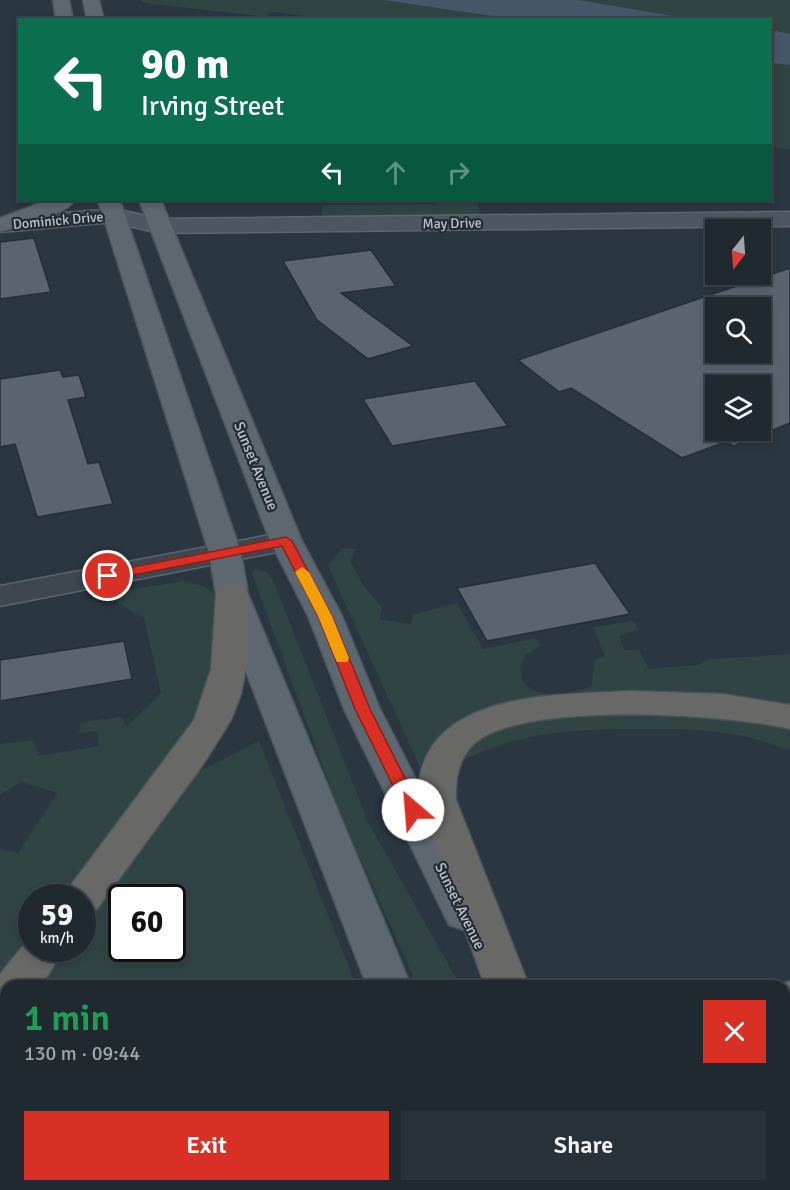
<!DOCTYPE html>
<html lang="en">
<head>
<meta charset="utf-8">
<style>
  :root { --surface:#202830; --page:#283038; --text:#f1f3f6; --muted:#a2a6ab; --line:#3d444c; --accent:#d93025 }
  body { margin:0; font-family:Signika,sans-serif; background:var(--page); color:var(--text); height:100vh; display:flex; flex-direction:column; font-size:22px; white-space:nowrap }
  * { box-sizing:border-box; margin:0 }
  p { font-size:20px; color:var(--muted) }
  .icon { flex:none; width:33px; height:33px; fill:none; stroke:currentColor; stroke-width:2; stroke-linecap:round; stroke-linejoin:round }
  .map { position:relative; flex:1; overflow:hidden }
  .drawer { position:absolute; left:0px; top:980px; width:790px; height:212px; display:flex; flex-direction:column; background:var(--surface); border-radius:18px 18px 0 0; box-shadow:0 3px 9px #0003,0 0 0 2px var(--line) }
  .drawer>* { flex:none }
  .guide { position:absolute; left:18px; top:18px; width:754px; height:183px; border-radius:0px; box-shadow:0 3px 9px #0003,0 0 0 2px var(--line); background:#0b6e4f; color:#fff; overflow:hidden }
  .needle { width:39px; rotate:197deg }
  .controls { position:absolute; left:705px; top:219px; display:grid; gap:12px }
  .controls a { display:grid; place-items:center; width:66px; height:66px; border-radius:0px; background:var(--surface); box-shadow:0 3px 9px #0003,0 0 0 2px var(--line); font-size:30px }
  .speed { position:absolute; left:18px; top:884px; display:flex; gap:12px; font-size:30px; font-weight:700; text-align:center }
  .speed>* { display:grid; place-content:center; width:78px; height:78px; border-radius:50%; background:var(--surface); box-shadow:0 3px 9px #0003,0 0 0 2px var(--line); line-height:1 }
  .speed small { font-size:15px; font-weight:400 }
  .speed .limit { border:3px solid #111; border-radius:9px; background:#fff; color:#111 }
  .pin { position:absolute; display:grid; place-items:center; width:51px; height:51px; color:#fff; margin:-26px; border:3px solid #fff; border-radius:50%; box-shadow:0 2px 6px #0007 }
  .me { position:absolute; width:66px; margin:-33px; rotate:333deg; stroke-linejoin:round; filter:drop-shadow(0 0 4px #0008) }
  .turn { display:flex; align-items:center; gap:21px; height:126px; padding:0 24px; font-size:27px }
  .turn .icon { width:78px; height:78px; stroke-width:2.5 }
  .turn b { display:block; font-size:42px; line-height:51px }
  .lanes { display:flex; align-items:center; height:57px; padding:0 24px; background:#0003; justify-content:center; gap:30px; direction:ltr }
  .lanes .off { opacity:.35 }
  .round { display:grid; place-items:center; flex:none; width:63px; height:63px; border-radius:0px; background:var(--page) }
  .summary { display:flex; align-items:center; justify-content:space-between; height:102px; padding:0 24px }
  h1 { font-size:36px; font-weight:600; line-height:45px; color:#1e9e55 }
  .primary-button { display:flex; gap:12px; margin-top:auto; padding:12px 24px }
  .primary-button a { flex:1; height:69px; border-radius:0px; background:var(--accent); color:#fff; font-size:24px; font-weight:600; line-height:69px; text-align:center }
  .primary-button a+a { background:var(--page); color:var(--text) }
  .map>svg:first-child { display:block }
  .green { fill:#2f4443; fill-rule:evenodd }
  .water { fill:#445768 }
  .building { fill:#59646f; stroke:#252e37; stroke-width:1.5; fill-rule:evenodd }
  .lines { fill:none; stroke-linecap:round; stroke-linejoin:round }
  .minor-casing { stroke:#5c656d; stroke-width:3 }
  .secondary-casing { stroke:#5c656d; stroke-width:3 }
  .primary-casing { stroke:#4b535c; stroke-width:3 }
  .trunk-casing { stroke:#49525a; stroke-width:3 }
  .minor { fill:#3e4750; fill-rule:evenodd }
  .secondary { fill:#4d5762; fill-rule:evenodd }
  .primary { fill:#5c6770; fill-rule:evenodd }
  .trunk { fill:#686866; fill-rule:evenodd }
  .primary-bridge-casing { stroke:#4b535c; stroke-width:47; stroke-linecap:butt }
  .primary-bridge { stroke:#5c6770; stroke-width:44 }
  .route { fill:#d93025; stroke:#8d1f18; stroke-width:1.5 }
  .slow { fill:#f59e0b }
  .labels { text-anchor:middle; stroke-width:4.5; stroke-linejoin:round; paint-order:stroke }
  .far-street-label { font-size:14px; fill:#bbc2ca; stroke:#232c35 }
  .street-label { font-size:15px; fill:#bbc2ca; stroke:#232c35 }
</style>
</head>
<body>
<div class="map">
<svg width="790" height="1190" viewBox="0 0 790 1190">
  <rect width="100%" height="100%" fill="#2a3640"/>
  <path class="green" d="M140,0H383L512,19L337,20L272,12L266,17L144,3Z
    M579,0H790V34L771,30V20L688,19Z
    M771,63L790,65V150L771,146Z
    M434,200H477L480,217H323L321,212L324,205L434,204Z
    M342,548L356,549L350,561L363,585L382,608L380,619L410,624L414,614L457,603L483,649L536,638L540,646L525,655L520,669C521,673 522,680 525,683C539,702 573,693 591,686L595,660L605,656L593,627L633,621L639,629L619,636L624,650H639L649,669L697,665L710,659L790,654V750C773,745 755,738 737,735C706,729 672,729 641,729C558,729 496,734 427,782L328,566Z
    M255,569L266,572L273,580L368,822L460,985H417L342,818L252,574Z
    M183,581L205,587L218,596L210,684L177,748L65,897H32L31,939L0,979V849L18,853L58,793L21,782L0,795V744L34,740L38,756L99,746L98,731L79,733L81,722L121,717L127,726L161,693L144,618L102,594Z
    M259,741L356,985L28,986L57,948H82L83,916L136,851L190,776ZM122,897H172V948H122Z
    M6,1014V1185H431L433,1190H0V1021Z
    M790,1048V1124L785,1129V1053Z
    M635,1185H725L720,1190H629Z"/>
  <path class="water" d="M383,0H579L691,19H512Z
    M771,30L790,34V65L771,63Z"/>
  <path class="building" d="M34,238L51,292L0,299V242Z
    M371,250L396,286L341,293L413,346L368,359L317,320L283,261Z
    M790,268V423L734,446L725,442L682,458L571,388L559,392L518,360ZM716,308H760V352H716ZM716,386H760V430H716Z
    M60,370L63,377L79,375L86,397L68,400L88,464L99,462L113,504L37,517L15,444L0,447V379Z
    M475,381L508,426L392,446L363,399Z
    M595,563L630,614L487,641L457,588Z
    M124,641L132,679L0,701V660Z"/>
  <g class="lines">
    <g class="minor-casing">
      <path id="minor" d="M116,209L124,211L127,216L124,221L0,232V218Z
        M286,532L297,534L302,541L297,548L0,606V586Z"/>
    </g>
    <g class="secondary-casing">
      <path id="secondary" d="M116,209L159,219L790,212V226L159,233L108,221L105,216L108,211Z"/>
    </g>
    <g class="primary-casing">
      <path id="primary" d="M53,0H69L73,20H56Z
        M83,0H99L104,20H87Z
        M48,200H75C64,216 19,227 0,232V218Z
        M98,200H120L241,553L248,594L411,986H367L216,594L209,553Z
        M139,200H161L302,541L342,616L380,709L485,914L479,925L464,930L449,925L344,709L308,616L270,541Z
        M444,1185H494L496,1190H446Z"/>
    </g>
    <g class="trunk-casing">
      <path id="trunk" d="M232,584L244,587L248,594V657L241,694L231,720L202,766L97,909L82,914V897H62L194,720L211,669L216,594L220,587Z
        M630,691L723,694L790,705V729C727,714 527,701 476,742C459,756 455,779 456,800L529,986H485L418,800C415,691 552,695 630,691Z
        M32,935V948H65L41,986H6V1000L0,998V974Z
        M790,981V1021L784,1023V986H777Z
        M790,1144V1190L767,1187L784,1185V1146Z"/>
    </g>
    <use href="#minor" class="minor"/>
    <use href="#secondary" class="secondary"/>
    <use href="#primary" class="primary"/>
    <use href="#trunk" class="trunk"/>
    <g class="primary-bridge-casing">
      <path id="primary-bridge" d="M602,1185L604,1190"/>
    </g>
    <use href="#primary-bridge" class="primary-bridge"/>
  </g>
  <path class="route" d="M286,537L292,541L332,616L370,709L421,810L419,814H407L405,810L355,709L318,616L282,546L108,580L101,576L108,572Z"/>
  <path class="slow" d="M302,567L309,572L332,616L349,658L347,662H337L335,658L318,616L295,572Z"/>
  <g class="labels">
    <g class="far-street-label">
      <text transform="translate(58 220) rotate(-5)" y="5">Dominick Drive</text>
      <text transform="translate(452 223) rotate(-1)" y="5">May Drive</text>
    </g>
    <g class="street-label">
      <text transform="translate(256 466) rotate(68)" y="5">Sunset Avenue</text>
      <text transform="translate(460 906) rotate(64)" y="5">Sunset Avenue</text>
    </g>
  </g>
</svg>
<div class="controls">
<a><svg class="needle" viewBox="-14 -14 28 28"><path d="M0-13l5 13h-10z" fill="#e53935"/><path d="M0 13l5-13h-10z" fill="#a2a6ab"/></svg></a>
<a><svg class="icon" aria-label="search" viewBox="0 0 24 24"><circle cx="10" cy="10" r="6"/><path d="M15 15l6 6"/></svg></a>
<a><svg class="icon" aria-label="layers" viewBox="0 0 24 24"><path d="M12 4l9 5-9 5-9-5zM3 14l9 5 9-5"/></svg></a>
</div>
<div class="speed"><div>59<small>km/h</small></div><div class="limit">60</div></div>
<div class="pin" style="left:108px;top:576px;background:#d93025"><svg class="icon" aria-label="arrive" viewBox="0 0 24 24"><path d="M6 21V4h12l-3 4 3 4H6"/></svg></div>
<svg class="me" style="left:413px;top:810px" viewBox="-20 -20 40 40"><circle r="19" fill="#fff"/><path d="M0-13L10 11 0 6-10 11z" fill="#d93025"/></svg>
<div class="guide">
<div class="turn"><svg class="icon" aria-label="left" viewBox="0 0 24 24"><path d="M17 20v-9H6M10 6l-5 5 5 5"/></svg><div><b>90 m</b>Irving Street</div></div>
<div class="lanes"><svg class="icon" aria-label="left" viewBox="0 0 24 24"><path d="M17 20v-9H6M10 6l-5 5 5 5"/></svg><svg class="icon off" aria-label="ahead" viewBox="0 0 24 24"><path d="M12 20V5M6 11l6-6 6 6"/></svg><svg class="icon off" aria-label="right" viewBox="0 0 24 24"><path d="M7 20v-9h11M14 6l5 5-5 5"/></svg></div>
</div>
<section class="drawer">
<div class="summary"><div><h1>1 min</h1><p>130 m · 09:44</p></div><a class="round" style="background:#d93025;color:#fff"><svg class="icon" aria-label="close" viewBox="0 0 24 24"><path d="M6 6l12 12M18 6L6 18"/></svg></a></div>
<div class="primary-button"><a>Exit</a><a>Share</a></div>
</section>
</div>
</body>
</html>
